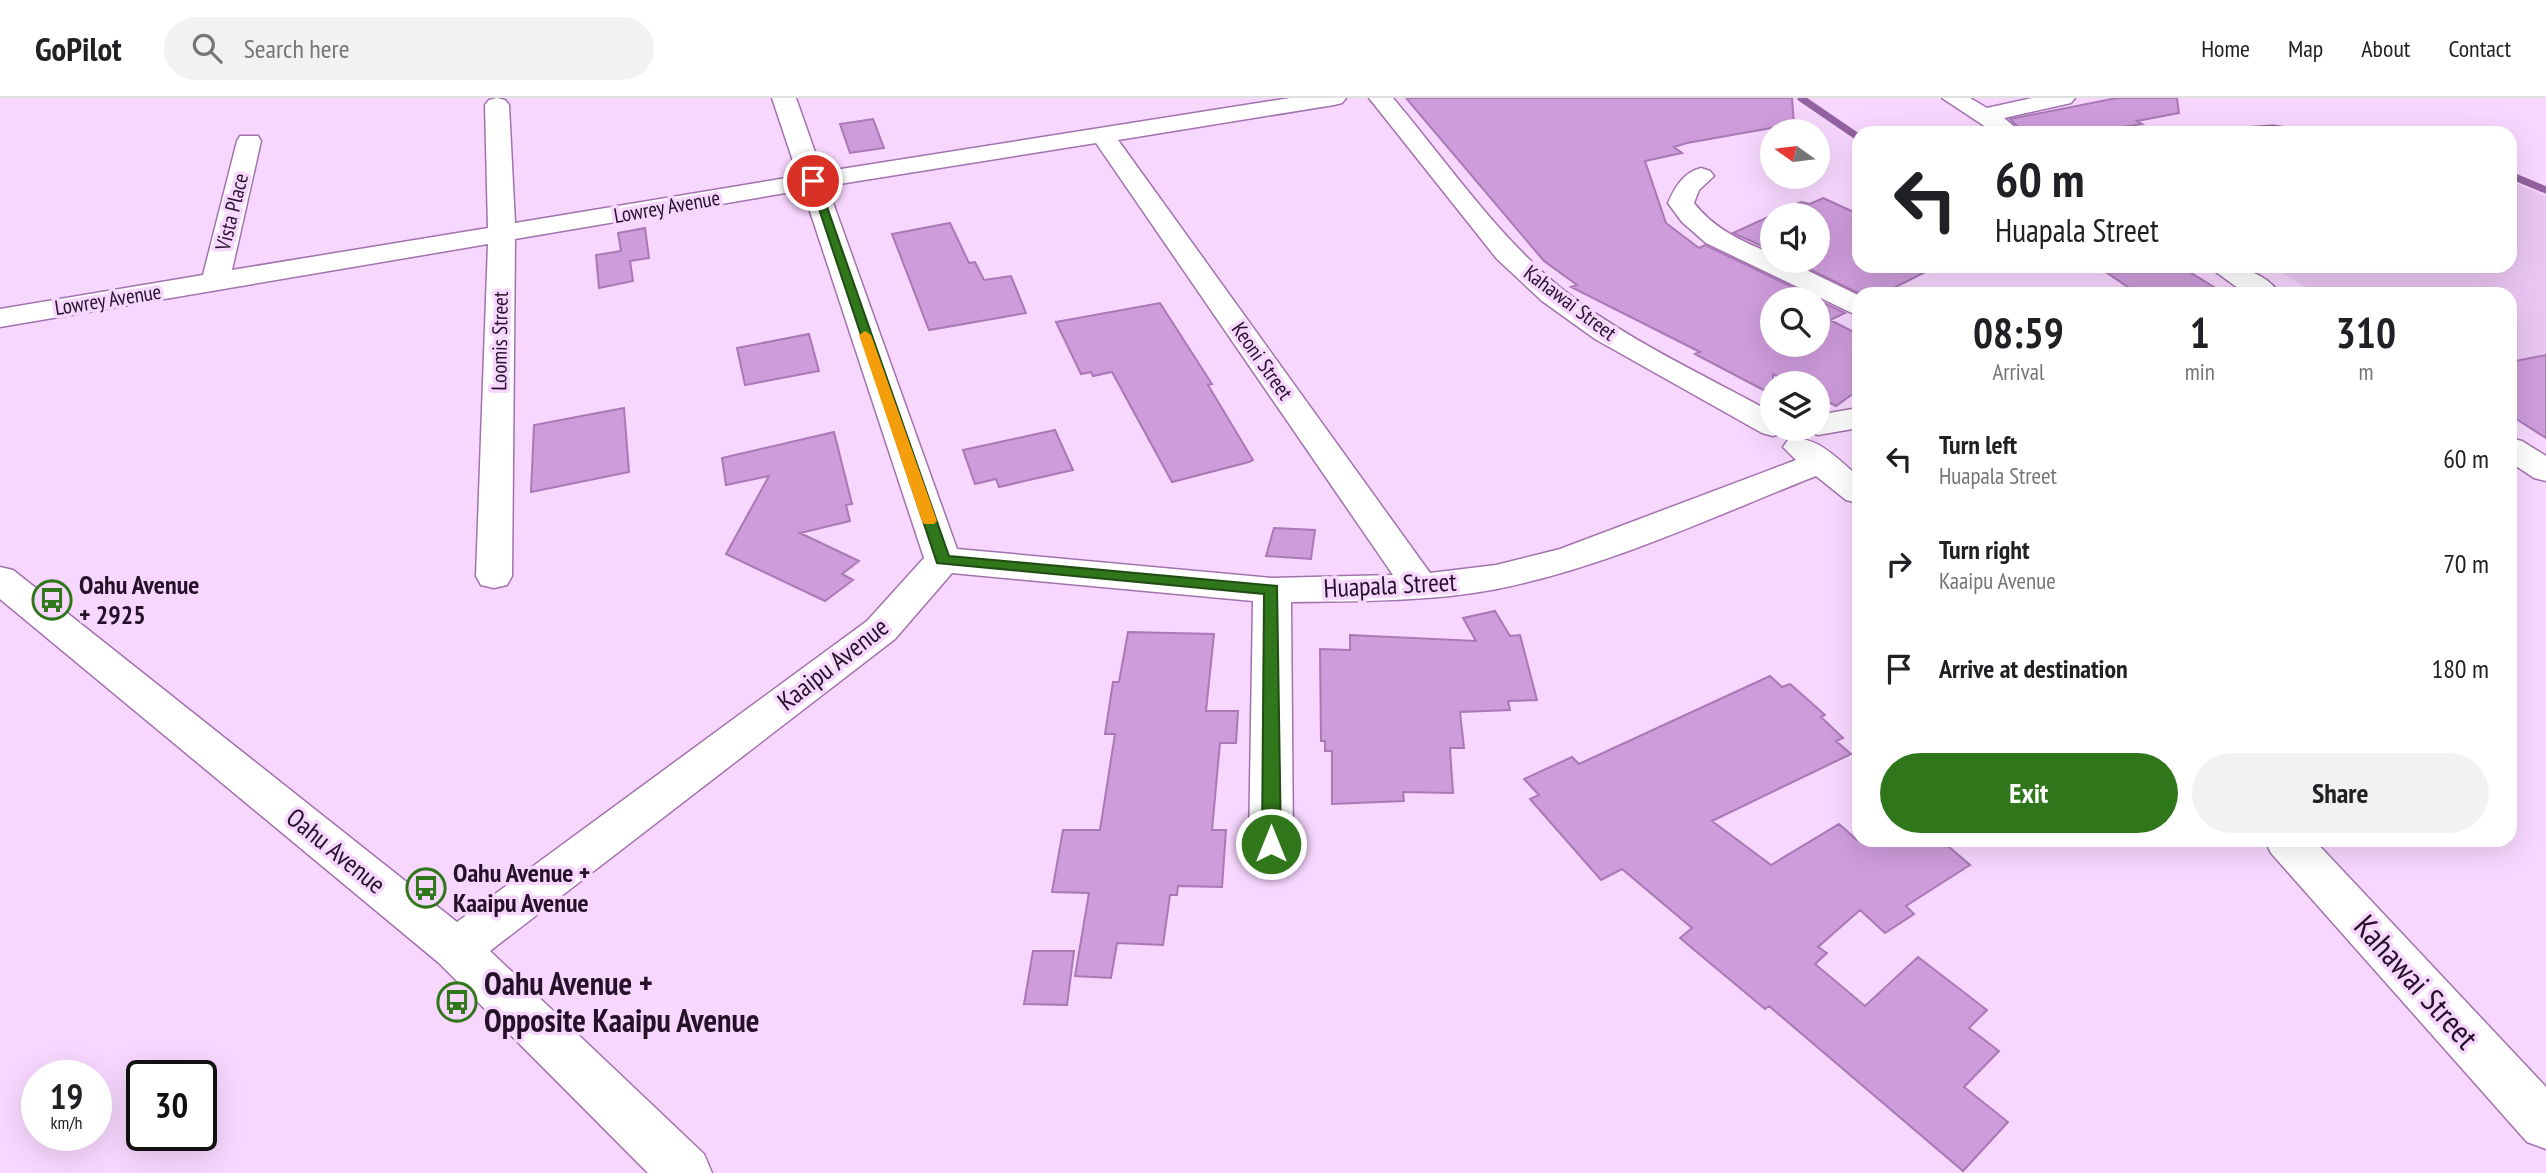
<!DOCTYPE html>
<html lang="en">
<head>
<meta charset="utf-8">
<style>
  :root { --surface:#fff; --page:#f2f2f2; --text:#202124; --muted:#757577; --line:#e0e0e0; --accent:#30771b }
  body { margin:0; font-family:"PT Sans Narrow",sans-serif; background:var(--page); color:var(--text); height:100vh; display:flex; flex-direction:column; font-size:26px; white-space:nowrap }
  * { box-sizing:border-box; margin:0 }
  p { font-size:23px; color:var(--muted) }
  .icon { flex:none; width:38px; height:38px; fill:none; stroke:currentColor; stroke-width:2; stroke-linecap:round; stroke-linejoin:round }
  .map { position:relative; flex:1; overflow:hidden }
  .side { position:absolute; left:1852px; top:189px; width:665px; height:560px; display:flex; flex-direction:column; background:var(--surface); border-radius:21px; box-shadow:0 7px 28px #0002 }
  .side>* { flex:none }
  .guide { position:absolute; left:1852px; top:28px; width:665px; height:147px; border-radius:21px; box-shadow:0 7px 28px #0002; background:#fff; color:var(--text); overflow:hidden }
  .needle { width:46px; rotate:284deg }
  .controls { position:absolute; left:1760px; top:21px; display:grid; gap:14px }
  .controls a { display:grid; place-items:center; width:70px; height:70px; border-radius:50%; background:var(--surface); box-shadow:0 7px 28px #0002; font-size:35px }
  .speed { position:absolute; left:21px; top:962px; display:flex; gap:14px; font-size:35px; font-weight:700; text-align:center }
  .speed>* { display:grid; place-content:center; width:91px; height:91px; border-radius:50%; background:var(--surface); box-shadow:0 7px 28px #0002; line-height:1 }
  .speed small { font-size:18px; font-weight:400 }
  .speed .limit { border:4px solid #111; border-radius:10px; background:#fff; color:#111 }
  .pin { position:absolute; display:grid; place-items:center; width:60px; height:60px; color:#fff; margin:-30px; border:4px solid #fff; border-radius:50%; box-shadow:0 2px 7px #0007 }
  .me { position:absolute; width:77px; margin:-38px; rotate:0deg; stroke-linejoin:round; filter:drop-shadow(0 0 5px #0008) }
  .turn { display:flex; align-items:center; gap:24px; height:147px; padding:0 28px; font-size:32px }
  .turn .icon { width:91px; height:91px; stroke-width:2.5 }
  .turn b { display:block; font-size:49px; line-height:60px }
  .eta { display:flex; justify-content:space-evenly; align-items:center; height:119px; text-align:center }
  .eta b { font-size:42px; font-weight:600; line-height:49px }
  .cta { display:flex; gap:14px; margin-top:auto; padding:14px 28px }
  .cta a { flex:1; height:80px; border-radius:42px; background:var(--accent); color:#fff; font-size:28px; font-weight:600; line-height:80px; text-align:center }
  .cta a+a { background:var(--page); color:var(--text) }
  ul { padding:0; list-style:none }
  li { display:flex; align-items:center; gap:21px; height:105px; padding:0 28px }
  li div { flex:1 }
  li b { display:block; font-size:26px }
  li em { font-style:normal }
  header { display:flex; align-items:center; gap:42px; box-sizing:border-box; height:98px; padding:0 35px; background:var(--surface); border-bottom:2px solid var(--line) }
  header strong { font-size:33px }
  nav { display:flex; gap:38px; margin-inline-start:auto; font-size:24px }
  .search { width:490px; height:63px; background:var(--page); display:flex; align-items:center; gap:18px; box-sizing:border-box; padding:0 24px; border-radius:38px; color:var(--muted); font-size:26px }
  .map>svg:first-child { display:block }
  .built { fill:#e9c6f1 }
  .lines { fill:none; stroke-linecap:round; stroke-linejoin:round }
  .stream { stroke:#9462a0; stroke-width:7 }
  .building { fill:#ce9cdb; stroke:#a978b5; stroke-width:2 }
  .minor-casing { stroke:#a272ae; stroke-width:3 }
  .minor { fill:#fff; fill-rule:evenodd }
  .route { fill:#30771b; stroke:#1f4d12; stroke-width:2 }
  .slow { fill:#f59e0b }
  .labels { text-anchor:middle; stroke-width:7; stroke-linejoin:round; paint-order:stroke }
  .far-street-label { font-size:21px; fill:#251229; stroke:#f7d7fe }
  .poi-label { font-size:26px; font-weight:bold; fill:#251229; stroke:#f7d7fe; text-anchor:start }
  .street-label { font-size:26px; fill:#251229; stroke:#f7d7fe }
  .near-street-label { font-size:32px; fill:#251229; stroke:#f7d7fe }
  .near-poi-label { font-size:32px; font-weight:bold; fill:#251229; stroke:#f7d7fe; text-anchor:start }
</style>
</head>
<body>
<header>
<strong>GoPilot</strong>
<div class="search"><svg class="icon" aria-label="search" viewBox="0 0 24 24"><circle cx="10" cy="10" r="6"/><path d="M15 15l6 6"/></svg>Search here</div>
<nav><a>Home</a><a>Map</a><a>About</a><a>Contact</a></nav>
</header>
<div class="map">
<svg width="2546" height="1075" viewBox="0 0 2546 1075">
  <rect width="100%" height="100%" fill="#f7d7fe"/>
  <path class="built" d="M2510,83L2546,98V338L2510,316V196H2317L2271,168H2510Z"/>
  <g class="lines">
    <path class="stream" d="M1801,0L1858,39
      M2193,35L2273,30L2308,35
      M2510,77L2546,92"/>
  </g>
  <path class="building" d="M1406,0H1792L1794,26L1687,45L1674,49L1682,55L1645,63L1666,125L1699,150L1705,147L1817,201H1773V247H1818V202L1845,215L1830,222L1858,236V292L1836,308L1818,299V285H1790L1773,276V297L1695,256L1700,254L1571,189L1577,187L1544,163Z
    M2117,0H2177L2179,15L2137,23L2142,26L2083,35H2016L2019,30L2010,21Z
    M873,21L884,50L850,55L840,26Z
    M1823,100L1858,116V168H1937L1882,196H1860L1793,163H1818V117H1773V153L1733,135L1801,104L1810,106Z
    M950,125L969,165L975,164L984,182L1011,178L1026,215L929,232L892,136Z
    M645,130L649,160L630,163L633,183L599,190L596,157L621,153L618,135Z
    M2097,168H2180L2225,196H2138Z
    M1160,205L1212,286L1208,287L1253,362L1249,364L1172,384L1112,274L1093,278L1091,274L1081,276L1056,224Z
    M809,236L819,273L745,287L737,250Z
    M2546,257V340L2510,317V264Z
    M624,310L629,374L531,394L534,327Z
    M1055,332L1073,372L999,389L996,381L975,386L963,352Z
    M834,334L852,406L846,407L850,423L800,435L859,463L842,476L853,482L825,503L726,456L769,378L726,387L722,360Z
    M1274,430L1315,432L1311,461L1266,458Z
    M1495,513L1510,538L1520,537L1537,602L1508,603L1510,612L1460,614L1464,650H1450L1453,695L1403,694L1404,703L1332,706V653H1325V643H1321L1320,551L1350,552V537L1476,543L1463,520Z
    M1128,534L1214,536L1206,613H1238L1236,645H1220L1212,732H1226L1222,789L1178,788L1177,797H1170L1163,847L1117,845L1111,880L1075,878L1089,795L1052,794L1063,732H1100L1115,636H1105L1113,584H1119Z
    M1770,578L1782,589L1790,586L1825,617L1821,619L1843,640L1836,643L1851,656L1712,723L1771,767L1839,726L1857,742H1941L1970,767L1906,808L1914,816L1885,835L1860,812L1818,849L1827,855L1815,866L1865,908L1918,859L1987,912L1969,930L1999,953L1964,989L2008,1024L1963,1073L1769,908L1765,911L1680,840L1692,830L1622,771L1601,782L1530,701L1539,697L1524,681L1572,659L1579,666Z
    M1033,853H1074L1067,907L1024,906Z"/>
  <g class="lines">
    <g class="minor-casing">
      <path id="minor" d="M497,0L505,2L509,7L515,125L798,78L772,0H796L822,74L1290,0H1346L1342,5L1334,7L1118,42L1430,475L1496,467L1560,451L1796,362L1783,349L1788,342C1816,335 1838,362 1858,378V405L1846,402L1816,378C1712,419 1607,469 1497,491C1429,504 1359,503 1291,504L1293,746L1287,759L1271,764L1255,759L1249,746L1253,503L952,475L895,541L490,853L704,1056L712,1075H648L439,865L0,501V469L13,472L457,824L867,523L924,460L803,92L515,141L512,478L507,487L494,490L481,487L476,478L488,146L0,229V211L203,177L237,43L240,38H258L261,43L232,172L488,130L485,7L489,2ZM1096,45L1393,477L1272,480L957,451L827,88Z
        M1369,0H1393C1447,64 1497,138 1562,191C1625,241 1702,276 1773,315V331H1787L1784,335L1773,338L1762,335L1595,241L1542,203L1497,161Z
        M1942,0H1970L1987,10L2032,0H2075L2071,5L2004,20L2016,30L2013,35H1995Z
        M1701,70L1710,73L1714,78L1699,92L1694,105C1714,131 1743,144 1773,156V163H1788L1858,197V218L1706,145L1682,124L1668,105C1675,89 1683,75 1701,70Z
        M2208,168C2235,168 2264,172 2280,196H2246Z
        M1858,310V330L1818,337L1804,331H1818V317Z
        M2510,340L2522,343L2546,358V383L2534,380L2510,364Z
        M2265,742H2314L2546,989V1051L2527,1044L2271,755Z"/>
    </g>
    <use href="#minor" class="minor"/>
  </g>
  <path class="route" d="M809,81L818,83L949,458L1277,488L1281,746L1278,751L1271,753L1262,746L1264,496L937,465Z"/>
  <path class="slow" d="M865,233L871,237L937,423L934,426H924L922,423L859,237Z"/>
  <defs>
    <g id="bus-ring" transform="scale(2.0125)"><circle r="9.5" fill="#f7d7fe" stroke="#30771b" stroke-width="1.5"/><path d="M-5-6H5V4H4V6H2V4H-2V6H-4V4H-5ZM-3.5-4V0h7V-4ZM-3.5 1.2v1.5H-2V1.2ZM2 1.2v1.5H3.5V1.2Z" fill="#30771b"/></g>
  </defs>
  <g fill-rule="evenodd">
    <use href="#bus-ring" x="52" y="502"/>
    <use href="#bus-ring" x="426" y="790"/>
    <use href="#bus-ring" x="457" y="904"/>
  </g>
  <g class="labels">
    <g class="far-street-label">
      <text transform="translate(667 109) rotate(-10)" y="7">Lowrey Avenue</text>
      <text transform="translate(232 114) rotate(-76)" y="7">Vista Place</text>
      <text transform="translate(108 202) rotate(-9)" y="7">Lowrey Avenue</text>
      <text transform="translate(1570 205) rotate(37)" y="7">Kahawai Street</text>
      <text transform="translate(500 243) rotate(-89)" y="7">Loomis Street</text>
      <text transform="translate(1262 263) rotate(55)" y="7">Keoni Street</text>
    </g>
    <g class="poi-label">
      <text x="79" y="496">Oahu Avenue<tspan x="79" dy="30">+ 2925</tspan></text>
      <text x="453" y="784">Oahu Avenue +<tspan x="453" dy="30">Kaaipu Avenue</tspan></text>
    </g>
    <g class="street-label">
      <text transform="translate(1390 487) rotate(-3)" y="9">Huapala Street</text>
      <text transform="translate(833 566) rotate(-38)" y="9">Kaaipu Avenue</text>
      <text transform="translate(336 753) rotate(39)" y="9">Oahu Avenue</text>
    </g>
    <g class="near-street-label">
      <text transform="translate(2416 884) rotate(48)" y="11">Kahawai Street</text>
    </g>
    <g class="near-poi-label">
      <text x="484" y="897">Oahu Avenue +<tspan x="484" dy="37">Opposite Kaaipu Avenue</tspan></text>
    </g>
  </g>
</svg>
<div class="controls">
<a><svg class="needle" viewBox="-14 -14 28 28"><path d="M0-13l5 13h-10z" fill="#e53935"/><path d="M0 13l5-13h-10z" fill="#757577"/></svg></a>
<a><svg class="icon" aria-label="sound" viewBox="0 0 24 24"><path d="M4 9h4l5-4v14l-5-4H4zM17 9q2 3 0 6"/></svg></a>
<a><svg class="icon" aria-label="search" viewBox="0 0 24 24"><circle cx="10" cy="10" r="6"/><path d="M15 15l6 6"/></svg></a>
<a><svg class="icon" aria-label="layers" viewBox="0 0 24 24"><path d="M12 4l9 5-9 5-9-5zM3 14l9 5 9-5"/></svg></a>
</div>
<div class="speed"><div>19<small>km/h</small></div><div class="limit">30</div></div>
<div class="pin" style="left:813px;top:83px;background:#d93025"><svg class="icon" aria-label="arrive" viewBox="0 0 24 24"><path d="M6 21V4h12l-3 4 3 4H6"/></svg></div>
<svg class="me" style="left:1271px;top:746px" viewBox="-20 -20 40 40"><circle r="17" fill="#30771b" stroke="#fff" stroke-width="3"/><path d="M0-11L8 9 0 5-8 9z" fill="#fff"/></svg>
<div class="guide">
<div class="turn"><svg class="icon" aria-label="left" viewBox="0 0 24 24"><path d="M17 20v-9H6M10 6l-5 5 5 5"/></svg><div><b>60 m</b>Huapala Street</div></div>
</div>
<section class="side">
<div class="eta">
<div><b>08:59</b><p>Arrival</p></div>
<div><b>1</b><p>min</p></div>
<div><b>310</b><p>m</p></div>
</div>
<ul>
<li><svg class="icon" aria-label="left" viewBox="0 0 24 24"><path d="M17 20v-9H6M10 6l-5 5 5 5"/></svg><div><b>Turn left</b><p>Huapala Street</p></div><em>60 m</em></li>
<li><svg class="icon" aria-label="right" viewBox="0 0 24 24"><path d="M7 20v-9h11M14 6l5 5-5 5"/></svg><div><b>Turn right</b><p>Kaaipu Avenue</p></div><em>70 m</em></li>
<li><svg class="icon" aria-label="arrive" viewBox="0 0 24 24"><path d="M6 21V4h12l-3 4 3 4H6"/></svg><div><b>Arrive at destination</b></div><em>180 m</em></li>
</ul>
<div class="cta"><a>Exit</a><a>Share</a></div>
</section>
</div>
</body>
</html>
